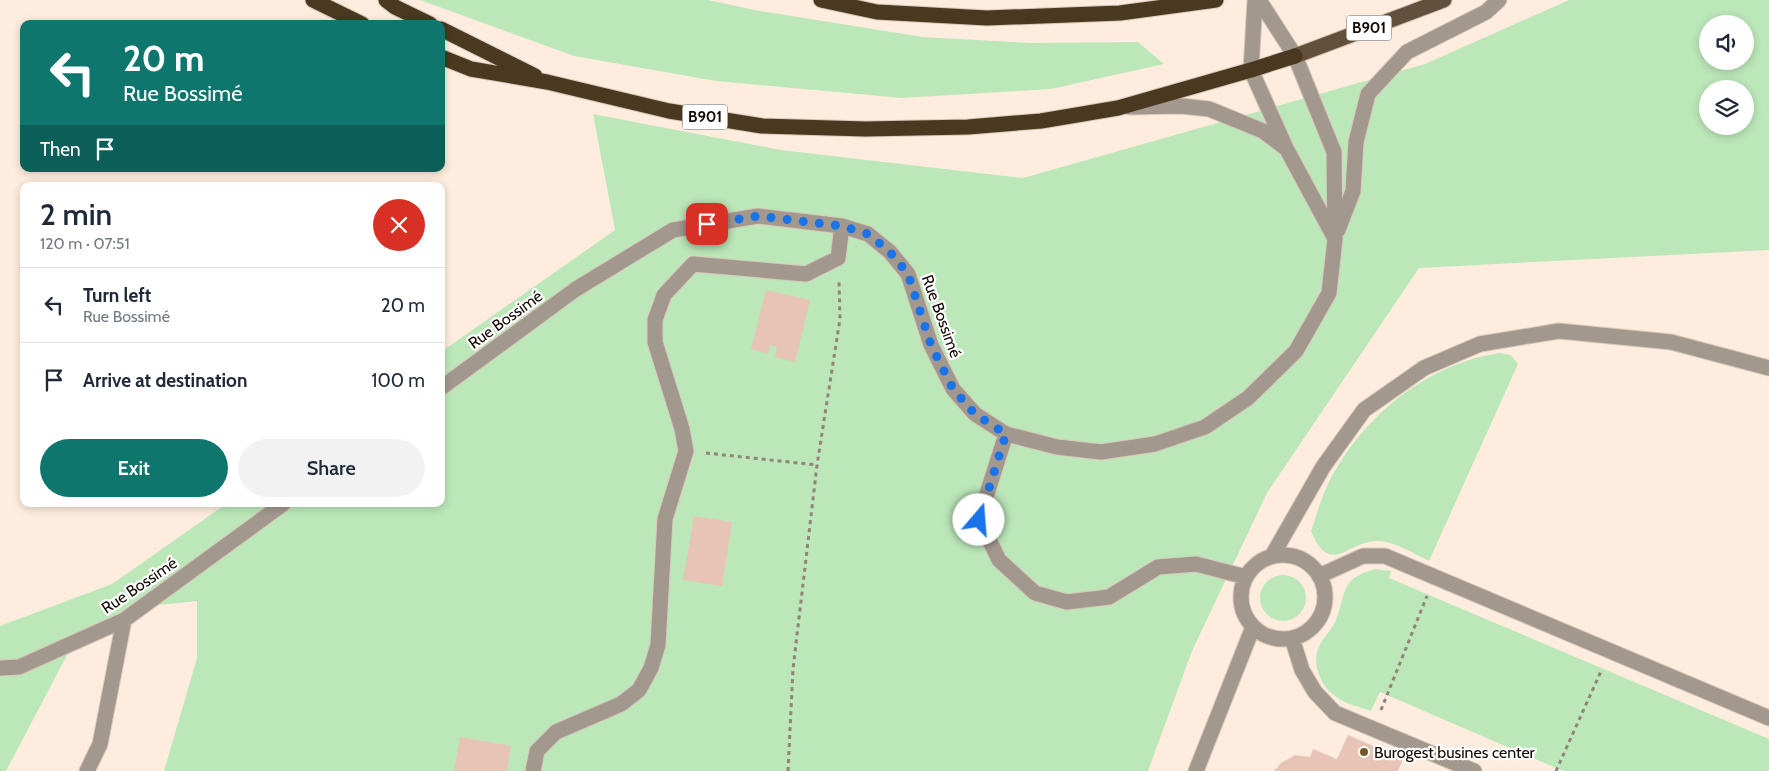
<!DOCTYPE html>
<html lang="en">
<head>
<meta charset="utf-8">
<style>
  :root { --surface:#fff; --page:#f2f2f3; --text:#1f2937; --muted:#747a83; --line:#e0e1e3; --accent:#0f766e }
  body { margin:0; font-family:Cabin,sans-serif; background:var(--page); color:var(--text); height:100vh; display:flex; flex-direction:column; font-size:19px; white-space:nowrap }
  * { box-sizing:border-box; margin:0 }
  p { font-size:16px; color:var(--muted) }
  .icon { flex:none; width:28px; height:28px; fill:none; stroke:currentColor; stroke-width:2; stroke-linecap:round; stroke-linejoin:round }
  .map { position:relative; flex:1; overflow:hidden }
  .sheet { position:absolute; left:20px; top:182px; width:425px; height:325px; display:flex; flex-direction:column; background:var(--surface); border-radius:10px; box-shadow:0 2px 8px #0003 }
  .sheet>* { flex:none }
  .guide { position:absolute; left:20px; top:20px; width:425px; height:152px; border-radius:10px; box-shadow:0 2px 8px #0003; background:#0f766e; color:#fff; overflow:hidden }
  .fabs { position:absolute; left:1699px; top:15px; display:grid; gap:10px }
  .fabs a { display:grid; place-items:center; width:55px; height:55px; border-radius:50%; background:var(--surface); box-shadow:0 2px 8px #0003; font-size:25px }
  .pin { position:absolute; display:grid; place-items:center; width:42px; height:42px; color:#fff; margin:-21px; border-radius:10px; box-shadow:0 2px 8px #0006 }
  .me { position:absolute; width:55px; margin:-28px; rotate:18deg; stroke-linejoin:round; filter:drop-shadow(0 0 4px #0008) }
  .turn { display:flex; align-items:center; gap:18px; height:105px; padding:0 20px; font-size:22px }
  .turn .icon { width:65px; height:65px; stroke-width:2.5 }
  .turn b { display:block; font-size:35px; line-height:42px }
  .then { display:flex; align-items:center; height:48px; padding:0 20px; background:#0003; gap:10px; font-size:19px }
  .round { display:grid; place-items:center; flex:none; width:52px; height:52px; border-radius:26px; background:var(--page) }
  .head { display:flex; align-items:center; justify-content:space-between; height:85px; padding:0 20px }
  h1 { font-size:30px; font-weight:600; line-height:38px }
  .primary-button { display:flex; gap:10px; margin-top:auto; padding:10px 20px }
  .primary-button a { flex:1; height:58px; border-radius:30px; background:var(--accent); color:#fff; font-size:20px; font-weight:600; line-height:58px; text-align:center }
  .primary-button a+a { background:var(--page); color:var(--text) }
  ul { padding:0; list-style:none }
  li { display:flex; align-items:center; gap:15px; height:75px; padding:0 20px; border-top:1px solid var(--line) }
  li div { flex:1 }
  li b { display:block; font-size:19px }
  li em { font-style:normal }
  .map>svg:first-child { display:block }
  .green { fill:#bce7b9; fill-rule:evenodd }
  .building { fill:#e8c4b7 }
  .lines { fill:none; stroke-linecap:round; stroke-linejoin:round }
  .minor-casing { stroke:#d8c9bb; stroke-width:17 }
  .major-casing { stroke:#d8c9bb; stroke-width:17 }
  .highway-casing { stroke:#d8c9bb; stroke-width:17 }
  .path { stroke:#918479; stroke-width:3; stroke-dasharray:4 4; stroke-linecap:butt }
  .minor { stroke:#a2988d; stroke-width:15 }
  .major { stroke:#62503c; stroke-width:15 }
  .highway { stroke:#4b3820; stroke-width:15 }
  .route { stroke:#1a73e8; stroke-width:9; stroke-dasharray:0 16.2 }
  .poi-dot { fill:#73582a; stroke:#fff; stroke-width:2 }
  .labels { text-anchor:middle; stroke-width:4.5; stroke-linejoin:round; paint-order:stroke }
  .shield { fill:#fff; stroke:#5a544f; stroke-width:1 }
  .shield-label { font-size:15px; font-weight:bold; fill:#130a03 }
  .street-label { font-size:16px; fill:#130a03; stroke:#fff }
  .poi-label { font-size:16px; fill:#130a03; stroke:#fff; text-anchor:start }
</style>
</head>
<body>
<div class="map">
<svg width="1769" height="771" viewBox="0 0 1769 771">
  <rect width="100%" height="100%" fill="#feedde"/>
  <path class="green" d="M420,0H708L760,11L923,37L1031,43L1138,42L1164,64L1051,89L902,98L716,81L574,56Z
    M1569,0H1769V250L1419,268L1267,493L1192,651L1148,771H164L197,658V601L141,607L74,642L6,771H0V626L112,584L226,504H441V352L615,230L593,114L781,150L1023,178L1425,64ZM1708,24H1745V61H1708ZM1708,89H1745V126H1708Z
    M1499,353L1511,355L1518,364L1429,561C1415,554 1393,541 1378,541C1346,541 1331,578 1311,531C1318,511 1324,488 1335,471C1363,421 1412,379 1466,361C1477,357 1489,355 1499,353Z
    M1375,569L1391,571L1389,578L1769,739V771H1563L1380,692L1371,711C1359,707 1345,704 1335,696C1321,686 1312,666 1318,649C1322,638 1332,630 1336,620C1347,591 1340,579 1375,569Z
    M1260 598a23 23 0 1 1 46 0a23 23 0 1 1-46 0Z"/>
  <path class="building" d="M766,290L810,300L795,362L775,357L777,347L770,345L768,354L751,349Z
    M694,516L732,522L722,586L683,580Z
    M1348,735L1403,759L1398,771H1274L1281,763L1295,755L1310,757L1313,749L1337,759Z
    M460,737L511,746L507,771H454Z"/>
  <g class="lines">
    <g class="minor-casing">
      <path id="minor" d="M1255,0L1251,70L1286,148L1334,237
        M1129,107L1181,106L1209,109L1263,131L1284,147
        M1338,230L1353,191L1356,142L1368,94L1407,52L1486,12L1499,0
        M441,388L576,289L673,230L758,216L842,226L868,234L890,252L908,274L931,345L953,389L975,414L1006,434L1057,447L1101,452L1155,444L1205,427L1248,398L1296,351L1329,293L1335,239L1334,152L1295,56L1259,0
        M1006,434L979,519L999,560L1035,593L1067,602L1109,597L1158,567L1196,564L1246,577
        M1241 597a42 42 0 1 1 84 0a42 42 0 1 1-84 0Z
        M1272,556L1323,467L1364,410L1424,368L1480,344L1559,331L1671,342L1769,368
        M1319,576L1363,556H1385L1769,718
        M1292,638L1302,670L1315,692L1335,713L1474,771
        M0,668L19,667L124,620L283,504
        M87,771L100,744L124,620
        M533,771L537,751L556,732L621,704L639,690L651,668L658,645L665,519L686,451L682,429L655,342V320L664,295L693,264L806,274L838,258L842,226
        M1196,771L1253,627"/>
    </g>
    <g class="major-casing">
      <path id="major" d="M1295,56L1444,0"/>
    </g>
    <g class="highway-casing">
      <path id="highway" d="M313,0L362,24
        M386,0L395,7L430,24
        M821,0L877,12L987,18L1120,13L1216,0
        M441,29L535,76
        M441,57L471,69L547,82L669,111L762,126L865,129L968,127L1041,121L1118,108L1251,70L1295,56"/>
    </g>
    <path class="path" d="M706,453L817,465
      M1381,710L1427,596
      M788,771L793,669L817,465L840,319L839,280
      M1556,771L1602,669"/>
    <use href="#minor" class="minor"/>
    <use href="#major" class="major"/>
    <use href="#highway" class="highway"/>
  </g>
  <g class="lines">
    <path class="route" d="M707,224L758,216L842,226L868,234L890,252L908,274L931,345L953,389L975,414L1006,434L979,520"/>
  </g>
  <circle class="poi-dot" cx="1364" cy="752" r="5"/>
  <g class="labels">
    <g class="shield">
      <rect x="1346.5" y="15.5" width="45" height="25" rx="4"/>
      <rect x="682.5" y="104.5" width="45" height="25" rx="4"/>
    </g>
    <g class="shield-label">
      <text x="1369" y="33">B901</text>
      <text x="705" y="122">B901</text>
    </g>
    <g class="street-label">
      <text transform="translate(942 316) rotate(70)" y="6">Rue Bossimé</text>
      <text transform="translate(505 319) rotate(-36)" y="6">Rue Bossimé</text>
      <text transform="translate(139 585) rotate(-34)" y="6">Rue Bossimé</text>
    </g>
    <g class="poi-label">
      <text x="1374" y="758">Burogest busines center</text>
    </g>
  </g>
</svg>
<div class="fabs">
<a><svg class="icon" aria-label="sound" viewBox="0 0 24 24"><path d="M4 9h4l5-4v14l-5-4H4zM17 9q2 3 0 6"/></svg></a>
<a><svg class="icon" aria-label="layers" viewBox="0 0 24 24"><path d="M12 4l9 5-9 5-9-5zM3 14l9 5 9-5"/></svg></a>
</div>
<div class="pin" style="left:707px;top:224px;background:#d93025"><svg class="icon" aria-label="arrive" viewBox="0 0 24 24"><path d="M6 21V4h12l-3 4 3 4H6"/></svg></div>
<svg class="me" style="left:979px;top:520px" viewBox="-20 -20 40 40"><circle r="19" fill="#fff"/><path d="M0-13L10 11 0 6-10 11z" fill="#1a73e8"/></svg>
<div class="guide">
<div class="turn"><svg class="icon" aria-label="left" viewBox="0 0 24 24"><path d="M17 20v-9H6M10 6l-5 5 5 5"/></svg><div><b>20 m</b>Rue Bossimé</div></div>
<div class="then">Then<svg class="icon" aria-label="arrive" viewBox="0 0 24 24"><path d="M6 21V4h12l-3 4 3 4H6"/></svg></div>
</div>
<section class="sheet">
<div class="head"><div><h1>2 min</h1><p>120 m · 07:51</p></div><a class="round" style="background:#d93025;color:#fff"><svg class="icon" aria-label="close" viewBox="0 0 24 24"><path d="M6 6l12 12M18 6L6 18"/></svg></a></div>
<ul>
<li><svg class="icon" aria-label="left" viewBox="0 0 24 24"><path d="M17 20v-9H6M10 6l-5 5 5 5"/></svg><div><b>Turn left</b><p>Rue Bossimé</p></div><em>20 m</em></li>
<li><svg class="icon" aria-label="arrive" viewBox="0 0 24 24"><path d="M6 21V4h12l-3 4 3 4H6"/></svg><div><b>Arrive at destination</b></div><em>100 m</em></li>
</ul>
<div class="primary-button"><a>Exit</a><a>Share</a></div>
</section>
</div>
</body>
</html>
